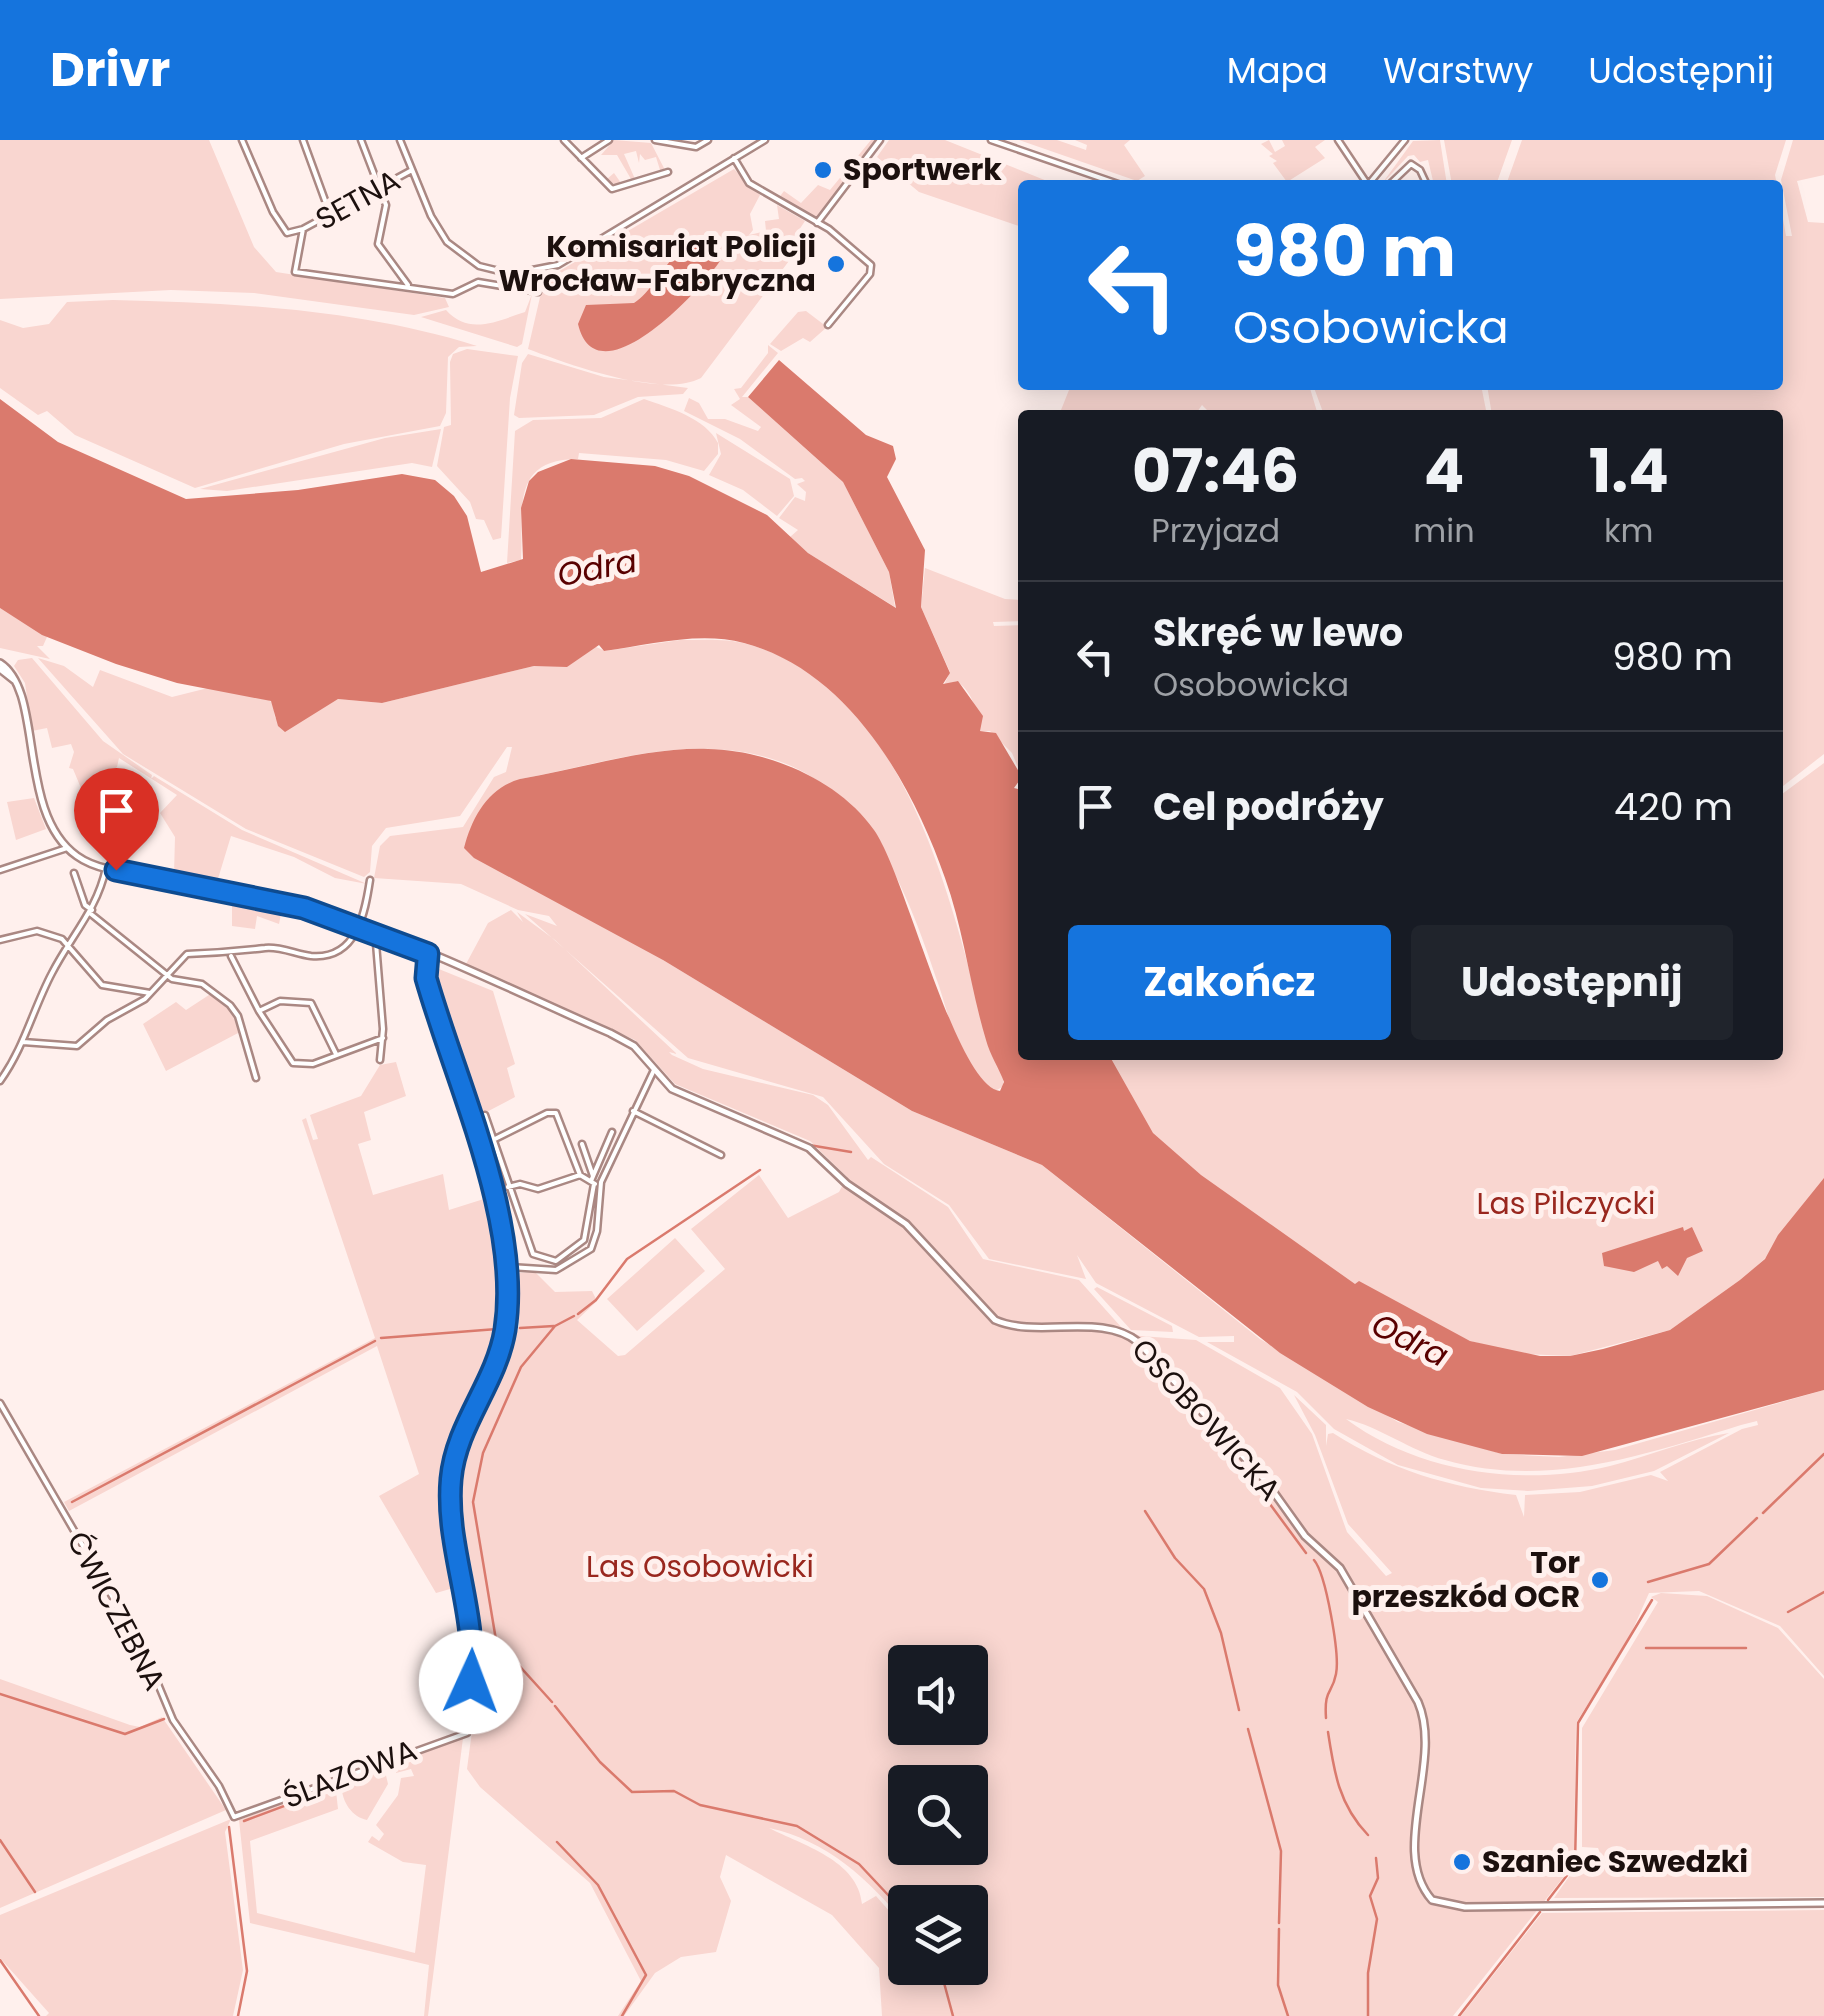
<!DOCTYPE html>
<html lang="pl">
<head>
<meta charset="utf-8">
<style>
  :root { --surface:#171b24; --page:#20242c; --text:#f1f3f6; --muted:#9ea1a6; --line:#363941; --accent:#1574dd }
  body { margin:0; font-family:Poppins,sans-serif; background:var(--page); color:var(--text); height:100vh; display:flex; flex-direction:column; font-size:38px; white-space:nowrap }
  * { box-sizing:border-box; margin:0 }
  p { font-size:32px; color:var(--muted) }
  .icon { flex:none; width:55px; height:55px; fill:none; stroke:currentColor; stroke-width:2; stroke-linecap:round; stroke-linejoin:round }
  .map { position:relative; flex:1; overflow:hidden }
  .drawer { position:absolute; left:1018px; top:270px; width:765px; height:650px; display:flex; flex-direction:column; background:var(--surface); border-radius:10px; box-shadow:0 5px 25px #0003 }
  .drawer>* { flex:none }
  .guide { position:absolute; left:1018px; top:40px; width:765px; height:210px; border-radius:10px; box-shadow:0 5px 25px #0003; background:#1574dd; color:#fff; overflow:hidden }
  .tools { position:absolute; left:888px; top:1505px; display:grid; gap:20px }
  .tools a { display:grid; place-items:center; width:100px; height:100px; border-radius:10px; background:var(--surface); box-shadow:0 5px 25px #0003; font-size:50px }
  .pin { position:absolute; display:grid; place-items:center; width:85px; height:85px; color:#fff; margin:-102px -42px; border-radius:50% 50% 50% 0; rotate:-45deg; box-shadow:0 0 10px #0007 }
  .pin .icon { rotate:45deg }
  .me { position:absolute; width:110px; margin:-55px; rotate:2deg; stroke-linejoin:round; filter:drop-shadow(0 0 8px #0008) }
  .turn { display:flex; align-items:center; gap:35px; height:210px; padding:0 50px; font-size:45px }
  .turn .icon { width:130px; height:130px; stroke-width:2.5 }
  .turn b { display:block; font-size:70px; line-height:85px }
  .eta { display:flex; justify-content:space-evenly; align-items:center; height:170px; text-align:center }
  .eta b { font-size:60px; font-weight:700; line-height:70px }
  .primary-button { display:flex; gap:20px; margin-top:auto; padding:20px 50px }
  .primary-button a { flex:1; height:115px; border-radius:10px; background:var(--accent); color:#fff; font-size:40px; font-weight:700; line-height:115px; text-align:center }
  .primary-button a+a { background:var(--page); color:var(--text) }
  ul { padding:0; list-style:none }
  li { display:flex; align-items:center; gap:30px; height:150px; padding:0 50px; border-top:2px solid var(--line) }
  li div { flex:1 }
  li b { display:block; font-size:38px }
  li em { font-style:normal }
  header { display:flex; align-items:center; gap:60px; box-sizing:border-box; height:140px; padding:0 50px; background:var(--accent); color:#fff }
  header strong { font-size:48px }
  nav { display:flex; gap:55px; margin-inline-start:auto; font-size:35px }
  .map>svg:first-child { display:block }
  .green { fill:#f9d6d0; fill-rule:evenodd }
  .water { fill:#da7a6d }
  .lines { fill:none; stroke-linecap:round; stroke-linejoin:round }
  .stream { stroke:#da7a6d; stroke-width:2.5 }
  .minor-casing { stroke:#aa8883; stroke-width:9 }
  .tertiary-casing { stroke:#aa8883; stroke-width:10 }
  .minor { stroke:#fff; stroke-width:4 }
  .tertiary { stroke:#fff; stroke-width:5 }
  .route-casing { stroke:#0e4b90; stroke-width:25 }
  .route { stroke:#1574dd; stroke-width:18 }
  .poi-dot { fill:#1574dd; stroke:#fff0ed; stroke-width:4 }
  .labels { text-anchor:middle; stroke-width:10; stroke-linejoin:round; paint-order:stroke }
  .poi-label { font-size:30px; font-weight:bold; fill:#1c100e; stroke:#fff0ed; text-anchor:start }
  .street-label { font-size:30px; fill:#1c100e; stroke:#fff0ed }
  .park-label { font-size:30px; fill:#99271e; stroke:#fff0ed }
  .water-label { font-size:32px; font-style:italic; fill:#590000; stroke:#fff0ed }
</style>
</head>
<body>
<header>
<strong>Drivr</strong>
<nav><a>Mapa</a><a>Warstwy</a><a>Udostępnij</a></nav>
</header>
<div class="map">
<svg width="1824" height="1876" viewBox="0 0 1824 1876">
  <rect width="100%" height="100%" fill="#fff0ed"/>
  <path class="green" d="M0,0H209L254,107L276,132L445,158L449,167L414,175L254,153L171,150L0,159Z
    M614,0L651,3L665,30L640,40L660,30L656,17L645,20L640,14L639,23L636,11L624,14L635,39C626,44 614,48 607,39L614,33L621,43L631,39L617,15H601Z
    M871,0H876L818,78L778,59L784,51L801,63L818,45L830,50Z
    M889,0H945L1057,45H1022V87L919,52L877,17Z
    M1019,0H1057L1086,10L1087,5L1075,0H1130L1124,5L1145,36L1137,41Z
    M1269,0L1275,12L1285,6L1282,0H1325L1315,7L1325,18L1287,42L1273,23L1277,21L1269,16L1273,14L1261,4Z
    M1440,0L1447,45H1434L1428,20L1420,22L1414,15L1408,16L1381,45L1413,1Z
    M1444,0H1512L1496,45H1452Z
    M1522,0H1786L1775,35L1777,45H1506Z
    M1793,0H1824V35L1797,41L1808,82L1824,83V614L1778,650V275H1492L1487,245H1778V50L1786,96H1792L1781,40Z
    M734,29L760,55L750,74L753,90L749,95L766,91L765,81L779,79L777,65L805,81L799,90L807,97L701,238C661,259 568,224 528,209L544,140Z
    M532,154L522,204L517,207L421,177L446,170C469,196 497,181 525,172Z
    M113,160C235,163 359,169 477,206L459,207L448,217L446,273L440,286L344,304L195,348L75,295L47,271L38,275L0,248V180L23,188L49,184L67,162Z
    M806,171L827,187L810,202L803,198L781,211L770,204L798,172Z
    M768,205L778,213L742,257H748L843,342L889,432L895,467L808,413L790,397L798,390L779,378L795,357L805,361L806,352L797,344L805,341L802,338L795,339L740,299L684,271L689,258L699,263L708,279H725L758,291L761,287L731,265L740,259L734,249L741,248L768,213Z
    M467,209L518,216L510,258L501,398L493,400L484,380L476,379L470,362L437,326L444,287L451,285L450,222L453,214Z
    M528,214L604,237L688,248L683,254L638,257L594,275L519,278L514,275L522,223Z
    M1071,245H1309L1318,275H1212L1202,265L1195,275H1059Z
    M1313,245H1481L1487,275H1324Z
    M644,259C670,268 705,278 718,303V314L704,331L666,320L579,313L578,319C509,319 524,372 521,420L507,423L515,291L533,280L601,278Z
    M441,289L432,327L412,323L227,351L200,349L385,298Z
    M716,293L790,339L794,356L777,376L743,350L709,335L721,314Z
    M925,428L1005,459L1022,460V481L993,482L994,486L1022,485V637L1012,613L990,591H980C976,571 975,555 957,541L944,545L950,532L921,467Z
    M0,468L47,497L43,506H37L50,519L0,508Z
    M680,500C702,500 726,498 747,504C888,543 938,713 971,836C981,872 999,909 1004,946L995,951C960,930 951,883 939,846C900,729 855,612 709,609C647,607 580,628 520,639L663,820L912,971L1042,1025L1260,1199L1398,1282L1502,1314L1559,1317L1615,1310L1824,1250V1536L1780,1486L1699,1451L1649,1453L1629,1498L1576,1583L1574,1724L1453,1876H882L879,1828L832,1775L726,1715L720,1737L731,1761L716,1812L681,1817L655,1833L624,1876H618L641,1841L590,1743L480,1647L467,1629L479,1538L477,1513L484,1511L483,1490L479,1488L456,1351L467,1299L511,1212L519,1185L515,1133L535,1132L555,1152L592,1151L597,1161L577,1180L618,1216L625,1215L725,1129L691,1089L759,1035L788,1078L839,1052L847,1037L810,1001L675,944L635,900L466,824L488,783L511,770L523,782L517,772L555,800L677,914L669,912L672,915L703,929L813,955L828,965L868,1020L871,1017L948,1067L983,1119L1079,1140L1122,1188L1140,1196L1196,1200L1280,1248L1312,1294L1347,1392L1386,1436L1392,1433L1348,1384L1315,1295L1294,1255L1326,1285V1306L1328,1294L1333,1293C1391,1330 1448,1347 1516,1355L1524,1377L1525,1355L1580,1352L1651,1335L1668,1341L1660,1332L1742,1289L1758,1285L1757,1281L1741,1285C1644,1315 1546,1349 1445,1320C1411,1311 1378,1286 1346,1279C1419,1333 1522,1347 1610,1326C1649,1316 1689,1299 1729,1293L1654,1331L1592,1346L1528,1351L1481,1348L1398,1325L1334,1289L1297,1252L1207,1202H1234V1196L1199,1197L1096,1143L1077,1115L1086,1139L989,1119L949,1065L884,1024L823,957L688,918L525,774L557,786L549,776L518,770L461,744L374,738L380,706L390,696L463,687L494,637L506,632L512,607H507L460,676L386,688L372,706L370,732L364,737L246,689L123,614L38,518L64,526L93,547L100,530L172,557L208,548L267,559L273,563L275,578L338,559L382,563L534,526H566L594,506L605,511ZM905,1522H970V1588H905ZM905,1642H970V1708H905ZM769,1688C826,1700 870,1740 905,1784V1762H970V1828H905V1789L876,1756L862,1764C858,1720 802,1705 769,1688Z
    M32,518L103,601L152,635L151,639L154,636L242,690L367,744L335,738L294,717L231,696L217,742L174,734L175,697L160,673L177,655L119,618L117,627L95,644L81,648L73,629L69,628L74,612L71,604L52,608L47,588L32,591L25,543L14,526L18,520Z
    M1824,623V1060L1741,1142L1670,1190L1570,1216L1521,1214L1470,1201L1349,1143L1222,1054L1152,995L1106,915H1778V657Z
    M34,658L46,689L16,700L7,662Z
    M232,758L282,769L279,784L257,776L255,789L232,786Z
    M429,825L493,851L515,924L507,928L515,957L477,977Z
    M212,853L235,875L240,892L166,931L143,884L176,862L186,870Z
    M396,922L406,956L364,972L371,1000L358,1004L373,1055L443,1034L449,1070L487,1058C503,1107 507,1173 488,1222C461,1294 430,1312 446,1397L441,1400L457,1447L436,1453L379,1356L419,1334L377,1206L69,1371L64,1362L375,1198L302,980L306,978L313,1000L318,999L310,975L361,956L380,925Z
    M675,1098L705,1131L637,1191L607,1159Z
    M1097,1147L1172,1186L1173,1192L1131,1190L1094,1149Z
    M1661,1453L1707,1456L1778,1488L1824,1539V1757L1554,1758L1580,1721L1602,1718L1598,1708L1582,1707V1588L1658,1462L1651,1457Z
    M0,1539L130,1585L140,1587L162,1577L226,1670L0,1768Z
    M463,1598L428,1876H424L429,1825L250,1783L239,1680L328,1646L336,1651L338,1669L250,1701L257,1773L415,1813L426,1725L403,1722L368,1702L372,1696L379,1701L384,1694L376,1685L398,1655L401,1638L414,1636L411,1629L396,1633V1621Z
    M379,1627L385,1631L388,1644L367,1680C351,1677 340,1659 342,1643Z
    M231,1679L225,1692L243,1830L233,1876H46L49,1873L0,1818V1775Z
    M1824,1770V1876H1461L1542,1773Z"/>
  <path class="water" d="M710,97L723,116C707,145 597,264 578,184L586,165L634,163C660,147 675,94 710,97Z
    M779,220L866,295L893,306L896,319L887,337L925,410L921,467L950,533L943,544L958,541L983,576L980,591L996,593L1022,637L1014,648L1022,650V915H1109L1153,993L1201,1035L1355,1144L1359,1141L1470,1201L1540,1216H1570L1603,1209L1670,1190L1740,1140L1765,1119L1778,1095L1824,1038V1250L1582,1316L1502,1314L1427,1294L1368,1267L1280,1213L1042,1025L912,971L663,820L474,718L464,708C472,677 488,648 520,639C580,629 647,607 708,609C768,610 839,640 874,690C906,735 956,946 1000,951L1004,942C999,928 990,915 986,900C970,847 964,791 945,738C912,643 848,530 744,503C699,491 649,505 604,511L599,505L567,527L534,526L382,563L338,559L285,592L278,586L271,561L177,543L116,524L42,495L0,468V259L58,302L186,359L298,350L402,334L435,340L454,356L467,376L481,432L523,419L521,368L529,341L538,332L571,319L655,326L689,336L767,375L808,413L896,468L889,432L843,342L748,257Z
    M1683,1087L1684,1091L1692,1087L1703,1111L1687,1118L1678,1136L1667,1126L1662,1129L1658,1121L1634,1132L1604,1126L1602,1113Z"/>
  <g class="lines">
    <path class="stream" d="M809,1005L851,1012
      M578,1174L596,1160L627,1119L760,1030
      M520,1188L554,1186
      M381,1198L497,1189
      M1212,1299L1261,1352L1306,1413
      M72,1362L375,1201
      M1145,1371L1175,1418L1204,1449L1221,1493L1239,1570
      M1763,1373L1824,1314
      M1314,1420C1326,1434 1340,1515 1336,1534C1332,1555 1324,1548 1326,1578
      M1648,1442L1709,1424L1757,1378
      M1788,1472L1824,1452
      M1646,1508H1746
      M0,1554L125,1594L164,1579
      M552,1562L496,1500L473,1362L483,1313L521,1227L555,1186L574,1176
      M555,1566L600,1622L632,1652L674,1651L700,1665L797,1686L859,1724L905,1773
      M1248,1589L1281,1711L1279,1783
      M1328,1592C1334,1632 1339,1665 1368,1695
      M244,1681L327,1650
      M229,1687L247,1831L238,1876
      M0,1700L35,1752
      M557,1702L598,1745L646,1835L622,1876
      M1548,1760L1575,1725L1578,1583L1652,1460
      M1279,1789L1278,1845L1288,1876
      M0,1820L39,1876
      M940,1828L953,1876
      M1368,1876V1833L1377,1779L1370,1756L1378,1738L1376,1718
      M1459,1876L1540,1772"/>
    <g class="minor-casing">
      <path id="minor" d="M242,0L273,72L287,93L303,89L412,30
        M303,0L330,74
        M361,0L386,65L378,104L408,145
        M400,0L431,76L447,102L479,126L512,134L558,125L765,0
        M564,0L612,49L668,32
        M655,0L696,7L708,0
        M991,0L1121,45
        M1338,0L1368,45
        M581,18L609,0
        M734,18L749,43L829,89L871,125L870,134L828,185
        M1368,45L1405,0
        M1389,45L1411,24L1420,30L1427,45
        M817,83L880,0
        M303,89L295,132L453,154L478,142L538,152L539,131
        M0,730L67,708
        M74,733L85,765L92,770
        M91,774L172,839L202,844L230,865L238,876L256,938
        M375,791L383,889L380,920
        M0,800L37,791L62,799L102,845L150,853
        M231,816L259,871L293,923L313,924L383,898
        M259,871L280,861L311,863L336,914
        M23,902L77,906L107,880L145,859L187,814C214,813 239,811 265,808C279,806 296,814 311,816C357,820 365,773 370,740
        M0,941C24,908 33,869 52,833C71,796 97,770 106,728
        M633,971L721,1015
        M485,975L533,1114L556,1121L584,1100L594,1044
        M493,1000L547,973H556L580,1035L595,1044
        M582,1004L593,1036
        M591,1041L612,992
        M508,1047L520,1044L538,1049L580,1035
        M510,1127L556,1130L591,1109L597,1091L601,1042L654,930
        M0,1263L145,1513L173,1580L219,1646L234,1677L467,1593C470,1559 477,1522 473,1488C467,1438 446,1389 451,1338C456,1284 497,1244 505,1190C522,1082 456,943 426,838L428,813"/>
    </g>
    <g class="tertiary-casing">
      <path id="tertiary" d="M0,523C45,552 16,673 77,716C102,734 142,733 172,739C219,749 267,758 314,771C416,801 513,851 610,893L634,906L672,949L809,1008L847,1044L906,1084L995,1180C1038,1199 1101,1172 1138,1202L1265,1340L1305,1396L1340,1428L1418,1562C1444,1622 1388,1710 1432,1760L1465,1767L1824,1763
        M0,529L14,540"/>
    </g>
    <use href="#minor" class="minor"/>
    <use href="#tertiary" class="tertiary"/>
  </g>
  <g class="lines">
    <g class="route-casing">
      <path id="route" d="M116,730L304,768L428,814L426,838C456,943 522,1082 505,1190C496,1244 456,1284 451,1339C445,1406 477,1470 471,1542"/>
    </g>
    <use href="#route" class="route"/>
  </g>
  <g class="poi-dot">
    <circle cx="823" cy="30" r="10"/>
    <circle cx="836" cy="124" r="10"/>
    <circle cx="1600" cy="1440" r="10"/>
    <circle cx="1462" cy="1722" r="10"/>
  </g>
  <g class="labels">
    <g class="poi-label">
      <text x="843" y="40">Sportwerk</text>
      <text x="816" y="117" text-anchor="end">Komisariat Policji<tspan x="816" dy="34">Wrocław-Fabryczna</tspan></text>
      <text x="1580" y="1433" text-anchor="end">Tor<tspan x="1580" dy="34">przeszkód OCR</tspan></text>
      <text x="1482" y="1732">Szaniec Szwedzki</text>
    </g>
    <g class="street-label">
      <text transform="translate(358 60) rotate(-29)" y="10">SETNA</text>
      <text transform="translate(1206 1280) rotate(48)" y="10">OSOBOWICKA</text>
      <text transform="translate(116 1471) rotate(62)" y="10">ĆWICZEBNA</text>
      <text transform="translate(350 1634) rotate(-21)" y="10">ŚLAZOWA</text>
    </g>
    <g class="park-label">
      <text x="1566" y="1074">Las Pilczycki</text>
      <text x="700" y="1437">Las Osobowicki</text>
    </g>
    <g class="water-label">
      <text transform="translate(597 428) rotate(-11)" y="11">Odra</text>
      <text transform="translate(1410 1200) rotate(26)" y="11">Odra</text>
    </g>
  </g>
</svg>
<div class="tools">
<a><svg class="icon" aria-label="sound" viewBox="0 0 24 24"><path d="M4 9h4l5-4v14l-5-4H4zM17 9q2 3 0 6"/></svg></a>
<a><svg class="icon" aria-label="search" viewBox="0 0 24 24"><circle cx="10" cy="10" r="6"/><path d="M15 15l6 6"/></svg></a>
<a><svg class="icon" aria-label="layers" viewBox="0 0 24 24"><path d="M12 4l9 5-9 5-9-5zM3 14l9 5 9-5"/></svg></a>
</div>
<div class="pin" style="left:116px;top:730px;background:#d93025"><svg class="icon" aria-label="arrive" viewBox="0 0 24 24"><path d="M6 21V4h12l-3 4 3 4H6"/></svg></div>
<svg class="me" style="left:471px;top:1542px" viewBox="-20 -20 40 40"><circle r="19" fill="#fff"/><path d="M0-13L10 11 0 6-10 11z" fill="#1574dd"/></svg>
<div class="guide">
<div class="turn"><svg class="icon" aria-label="left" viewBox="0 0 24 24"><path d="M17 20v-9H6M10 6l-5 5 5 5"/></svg><div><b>980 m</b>Osobowicka</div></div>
</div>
<section class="drawer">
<div class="eta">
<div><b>07:46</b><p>Przyjazd</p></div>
<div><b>4</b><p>min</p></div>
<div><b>1.4</b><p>km</p></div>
</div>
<ul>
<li><svg class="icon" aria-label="left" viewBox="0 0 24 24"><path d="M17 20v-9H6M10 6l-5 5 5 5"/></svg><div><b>Skręć w lewo</b><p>Osobowicka</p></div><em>980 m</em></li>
<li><svg class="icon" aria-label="arrive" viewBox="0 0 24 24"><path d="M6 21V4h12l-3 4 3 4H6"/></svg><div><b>Cel podróży</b></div><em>420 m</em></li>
</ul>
<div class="primary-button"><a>Zakończ</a><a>Udostępnij</a></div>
</section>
</div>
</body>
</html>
